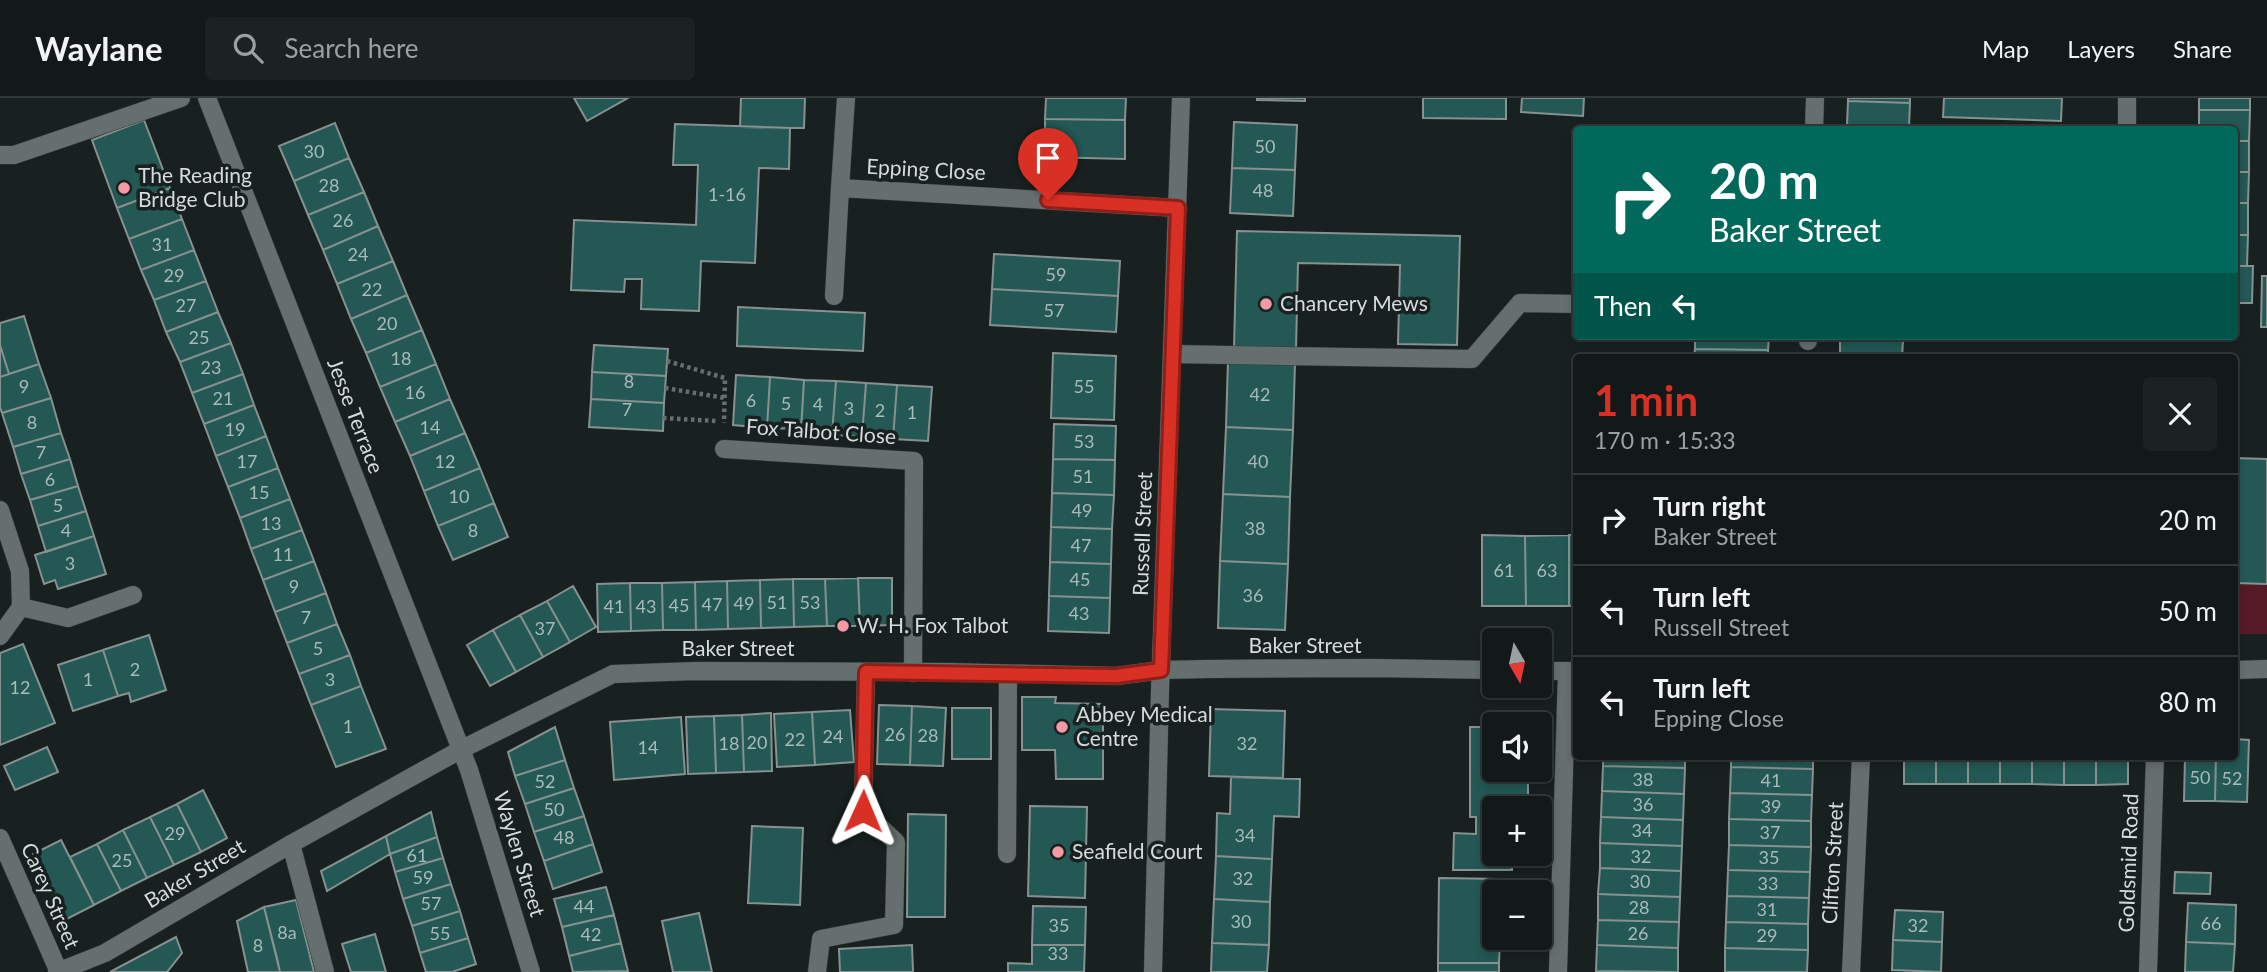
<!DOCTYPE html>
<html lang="en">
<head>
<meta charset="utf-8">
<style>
  :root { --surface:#121918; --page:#1b2221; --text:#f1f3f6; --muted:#9ca0a2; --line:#313837; --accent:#d93025 }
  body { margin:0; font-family:Lato,sans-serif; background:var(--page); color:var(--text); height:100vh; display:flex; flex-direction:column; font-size:26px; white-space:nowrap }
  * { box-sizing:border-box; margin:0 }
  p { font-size:23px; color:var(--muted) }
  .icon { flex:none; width:38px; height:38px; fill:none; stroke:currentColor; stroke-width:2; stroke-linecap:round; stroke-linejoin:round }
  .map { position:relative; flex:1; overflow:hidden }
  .side { position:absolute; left:1573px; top:256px; width:665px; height:406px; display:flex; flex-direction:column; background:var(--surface); border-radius:7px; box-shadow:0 4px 10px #0003,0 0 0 2px var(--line) }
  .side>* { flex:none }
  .guide { position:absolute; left:1573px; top:28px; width:665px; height:214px; border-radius:7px; box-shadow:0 4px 10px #0003,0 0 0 2px var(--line); background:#00695c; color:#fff; overflow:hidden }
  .needle { width:46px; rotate:171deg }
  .controls { position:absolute; left:1482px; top:530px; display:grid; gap:14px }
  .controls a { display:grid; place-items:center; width:70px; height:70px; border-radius:7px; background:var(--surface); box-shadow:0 4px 10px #0003,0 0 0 2px var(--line); font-size:35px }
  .pin { position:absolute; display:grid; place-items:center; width:60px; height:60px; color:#fff; margin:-72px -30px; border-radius:50% 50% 50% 0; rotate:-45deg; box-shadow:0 0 7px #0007 }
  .pin .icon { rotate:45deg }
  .me { position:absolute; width:77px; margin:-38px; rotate:1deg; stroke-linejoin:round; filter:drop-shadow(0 0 5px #0008) }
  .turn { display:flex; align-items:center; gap:24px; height:147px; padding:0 21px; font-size:32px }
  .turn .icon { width:91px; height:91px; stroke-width:2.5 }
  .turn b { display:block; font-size:49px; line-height:60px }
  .then { display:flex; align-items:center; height:66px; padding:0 21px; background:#0003; gap:14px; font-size:26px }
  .round { display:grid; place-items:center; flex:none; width:74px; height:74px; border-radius:7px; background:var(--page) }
  .summary { display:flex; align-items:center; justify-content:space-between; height:119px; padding:0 21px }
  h1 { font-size:42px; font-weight:700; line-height:52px; color:var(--accent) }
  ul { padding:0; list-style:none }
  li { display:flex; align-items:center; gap:21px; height:91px; padding:0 21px; border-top:2px solid var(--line) }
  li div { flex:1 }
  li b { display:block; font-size:26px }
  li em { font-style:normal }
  header { display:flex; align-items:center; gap:42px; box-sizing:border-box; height:98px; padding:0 35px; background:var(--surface); border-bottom:2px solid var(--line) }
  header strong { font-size:33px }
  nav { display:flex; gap:38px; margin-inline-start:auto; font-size:24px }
  .search { width:490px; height:63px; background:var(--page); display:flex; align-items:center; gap:18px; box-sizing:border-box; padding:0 24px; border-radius:7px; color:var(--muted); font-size:26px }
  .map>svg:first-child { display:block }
  .green { fill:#561a25 }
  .building { fill:#235854; stroke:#879190; stroke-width:2 }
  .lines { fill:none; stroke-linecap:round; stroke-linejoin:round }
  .lane-casing { stroke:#363c3c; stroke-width:19 }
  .street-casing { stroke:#363c3c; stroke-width:19 }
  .secondary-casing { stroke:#363c3c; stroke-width:19 }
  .path { stroke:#676f6e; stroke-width:4.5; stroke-dasharray:3.5 3.5; stroke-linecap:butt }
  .lane { stroke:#656f6e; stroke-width:18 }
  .street { stroke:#656f6e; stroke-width:18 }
  .secondary { stroke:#656f6e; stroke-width:18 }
  .route-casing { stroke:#8d1f18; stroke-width:18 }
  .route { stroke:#d93025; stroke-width:12 }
  .poi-dot { fill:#f49aa5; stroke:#182120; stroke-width:2.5 }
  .labels { text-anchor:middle; stroke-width:7; stroke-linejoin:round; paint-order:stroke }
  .number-label { font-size:18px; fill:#a9bab9 }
  .street-label { font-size:21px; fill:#d6dbdb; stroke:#182120 }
  .poi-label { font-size:21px; fill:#d6dbdb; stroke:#182120; text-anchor:start }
</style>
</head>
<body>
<header>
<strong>Waylane</strong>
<div class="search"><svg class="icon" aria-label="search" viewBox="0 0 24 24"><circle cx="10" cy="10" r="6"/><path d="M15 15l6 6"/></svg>Search here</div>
<nav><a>Map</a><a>Layers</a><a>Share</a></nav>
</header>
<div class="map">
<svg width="2267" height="874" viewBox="0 0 2267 874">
  <rect width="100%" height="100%" fill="#182120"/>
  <path class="green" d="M2235,485L2267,486V536H2235Z"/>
  <path class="building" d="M574,0H628L587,23Z
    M741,0H805L804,30L740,29Z
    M1046,0H1126L1125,22L1045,21Z
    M1257,0H1305V3L1257,2Z
    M1423,0H1506V21L1423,20Z
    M1522,0H1584L1583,18L1521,14Z
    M1848,0H1910V5L1848,3Z
    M1944,0H2062L2061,23L1943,19Z
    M2199,0H2250V12H2199Z
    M1848,3L1910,5L1909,29L1847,27Z
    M2199,12H2250L2249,43H2235V32H2199Z
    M1045,21L1125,22V61L1045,59Z
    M144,22L170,90L117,110L92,42Z
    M1234,24L1297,27L1295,72L1232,70Z
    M335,25L349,60L294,83L279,48Z
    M675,26L790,30L789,71L759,70L755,165L701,163L699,213L641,211L642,181H625L624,194L571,192L574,122L696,127L698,67H673Z
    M1847,27L1909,29V32H1847Z
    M2235,43H2249V74H2235Z
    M349,60L364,94L308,117L294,83Z
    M1232,70L1295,72L1293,118L1230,115Z
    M2235,74H2249L2248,105H2235Z
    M170,90L182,121L129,141L117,110Z
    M364,94L378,128L323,152L308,117Z
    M2235,105H2248V137H2235Z
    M182,121L194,152L141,172L129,141Z
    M378,128L393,163L337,186L323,152Z
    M1237,133L1460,138L1457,247L1398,246L1400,167L1298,165L1296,251L1234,249Z
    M2235,137H2248L2247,168H2235Z
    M194,152L206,183L154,202L141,172Z
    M994,156L1120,163L1118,198L992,191Z
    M393,163L407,197L351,221L337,186Z
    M2235,168H2253L2252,205H2235Z
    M2262,178H2267V229H2261Z
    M206,183L218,214L166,234L154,202Z
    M992,191L1118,198L1116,234L990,227Z
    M407,197L422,232L366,255L351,221Z
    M738,209L865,215L863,253L737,248Z
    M218,214L231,245L180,264L166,234Z
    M24,218L39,266L9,276L0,247V225Z
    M422,232L436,266L380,289L366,255Z
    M1695,238H1769L1768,252L1695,251Z
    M1841,238H1903V243L1840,241Z
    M1840,241L1903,243L1902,259H1840Z
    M231,245L243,276L192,295L180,264Z
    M0,247L9,276L0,279Z
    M594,247L668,251L666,278L592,274Z
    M1695,251L1768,252V259H1694Z
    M1053,255L1116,258L1114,322L1051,320Z
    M1228,262L1295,265L1293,332L1226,329Z
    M39,266L51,300L2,315L0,309V279Z
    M436,266L450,301L395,324L380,289Z
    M592,274L666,278L664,305L591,301Z
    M243,276L254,307L204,326L192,295Z
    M736,277L770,279L767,330L733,327Z
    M770,279L804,282L801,331L767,330Z
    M804,282L836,283L832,337L801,335Z
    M836,283L866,285L862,339L832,337Z
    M866,285L897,287L893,341L862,339Z
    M897,287L932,289L928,343L893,341Z
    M51,300L61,335L13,349L2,315Z
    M450,301L465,335L410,358L395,324Z
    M591,301L664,305L663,333L589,329Z
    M254,307L266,338L216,358L204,326Z
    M1054,326L1116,328L1115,362L1053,361Z
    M1226,329L1293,332L1290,399L1223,396Z
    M61,335L70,361L21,376L13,349Z
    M465,335L480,370L424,393L410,358Z
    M266,338L278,370L228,389L216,358Z
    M2235,360L2267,361V486L2235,485Z
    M70,361L78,388L30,402L21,376Z
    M1053,361L1115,362L1114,397L1052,395Z
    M278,370L290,401L240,420L228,389Z
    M480,370L494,405L438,428L424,393Z
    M78,388L86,413L38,428L30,402Z
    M1052,395L1114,397L1112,431L1051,429Z
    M1223,396L1290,399L1288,466L1220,463Z
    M290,401L302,432L251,451L240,420Z
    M494,405L508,439L453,462L438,428Z
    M86,413L94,438L46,454L38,428Z
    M1051,429L1112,431L1111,466L1050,464Z
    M302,432L314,463L263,482L251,451Z
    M1482,437L1525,438L1526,508H1482Z
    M1569,437H1577V508H1569Z
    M1569,437V508H1526L1525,438Z
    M94,438L106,476L58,491L55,482L44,486L35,457Z
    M314,463L326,495L275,514L263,482Z
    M1220,463L1288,466L1285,532L1218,530Z
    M1050,464L1111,466L1110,500L1049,498Z
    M858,480H892V527L860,528Z
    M858,480L860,528H827L825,481Z
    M793,481H825L827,528L794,529Z
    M793,481L794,529L761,530L760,482Z
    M760,482L761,530L728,531L727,483Z
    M727,483L728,531L696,532L695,484Z
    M695,484L696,532H663L662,485Z
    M630,485H662L663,532L631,533Z
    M630,485L631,533L598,534L597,486Z
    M573,488L596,529L570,544L547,503Z
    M326,495L337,526L287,545L275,514Z
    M1049,498L1110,500L1109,535L1048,533Z
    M547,503L570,544L543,559L520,517Z
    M520,517L543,559L516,574L493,532Z
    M337,526L350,557L299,576L287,545Z
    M493,532L516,574L490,588L467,547Z
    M149,537L166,592L131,604L129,595L118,598L103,552Z
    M23,546L55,625L0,647V555Z
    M103,552L118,598L73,613L58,567Z
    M350,557L361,588L311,607L299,576Z
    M361,588L386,651L336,669L311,607Z
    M1022,599H1056L1055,605L1103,606V681H1056L1055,652H1022Z
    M879,607L912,608L910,667L877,666Z
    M912,608L946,610L943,668L910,667Z
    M952,610H991V661H952Z
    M1211,611L1285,613L1283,680L1209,678Z
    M850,612L854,664L815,667L812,614Z
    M812,614L815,667L777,669L774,616Z
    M771,615L772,673L744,674L742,617Z
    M742,617L744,674L716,675L714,618Z
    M714,618L716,675L688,676L686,619Z
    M681,619L685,676L614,682L610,624Z
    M555,629L565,662L515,678L508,654Z
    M1470,629H1494V672H1528V710H1494V756H1512V772H1453L1454,735L1476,736V719H1470Z
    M2235,641L2249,642L2247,704L2215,703L2216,658H2235Z
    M47,649L58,674L15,692L4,668Z
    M1603,658H1685V670L1603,668Z
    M1731,658H1813V671L1731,669Z
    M1904,658H1936V686H1904Z
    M1936,658H1968V686H1936Z
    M1968,658H2000V686H1968Z
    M2000,658H2032V686H2000Z
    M2032,658H2064V687L2032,686Z
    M2064,658H2096V687H2064Z
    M2096,658H2128V686L2096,687Z
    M2185,658H2216L2215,703H2184Z
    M565,662L574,690L525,706L515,678Z
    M1603,668L1685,670L1684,696L1602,693Z
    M1731,669L1813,671L1812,697L1730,695Z
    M1231,679L1300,681L1299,719L1274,718L1272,761L1216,758L1217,715L1230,716Z
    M574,690L584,718L534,734L525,706Z
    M203,692L227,740L201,754L177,706Z
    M1602,693L1684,696L1683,722L1601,719Z
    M1730,695L1812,697L1811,723L1729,721Z
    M177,706L201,754L174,767L150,719Z
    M1030,708L1087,709L1085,800L1028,798Z
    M431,714L437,739L390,756L386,738Z
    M908,716L946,717L945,819H907Z
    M584,718L593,746L544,763L534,734Z
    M150,719L174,767L147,780L123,732Z
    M1601,719L1683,722L1682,748L1600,745Z
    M1729,721L1811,723V749L1729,747Z
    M752,728L803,730L800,807L748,805Z
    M123,732L147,780L121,793L97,746Z
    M386,738L390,756L327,793L321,773Z
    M437,739L443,760L395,774L390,756Z
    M61,742L94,807L65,822L33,756Z
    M1600,745L1682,748L1681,773L1600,770Z
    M97,746L121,793L94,807L70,759Z
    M593,746L602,774L553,791L544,763Z
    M1729,747L1811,749L1810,774L1728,772Z
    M1216,758L1272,761L1270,804L1214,801Z
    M443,760L451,786L403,801L395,774Z
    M1600,770L1681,773L1680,799L1598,796Z
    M1728,772L1810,774L1809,800L1727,798Z
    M2175,774L2211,775L2210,796L2174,795Z
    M1439,780L1501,781L1500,794H1494V840H1500L1499,865H1438Z
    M451,786L460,813L412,828L403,801Z
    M606,789L614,817L562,829L554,801Z
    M1598,796L1680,799L1679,824L1598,822Z
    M1727,798L1809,800L1808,826L1726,824Z
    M1214,801L1270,804L1269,847L1212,845Z
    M296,802L314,874H280L277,860L264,809Z
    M2188,805L2236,807L2235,846L2186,844Z
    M1033,808L1086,809L1085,847H1032Z
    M264,809L280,874H248L237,823Z
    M1895,812L1943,814L1942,844L1893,842Z
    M460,813L468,840L420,855L412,828Z
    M699,815L712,874H673L662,823Z
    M614,817L621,845L569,858L562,829Z
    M1598,822L1679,824L1678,850L1597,847Z
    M1726,824L1808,826V852L1725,850Z
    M375,836L386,874H351L342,846Z
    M176,839L182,855L167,874H110Z
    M468,840L476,866L452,874H426L420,855Z
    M1893,842L1942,844L1941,874L1892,872Z
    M2186,844L2235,846L2233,874H2185Z
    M621,845L628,873L573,874L569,858Z
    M1212,845L1269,847L1267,874H1211Z
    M912,847L913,874H840L839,851Z
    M1032,847H1085L1084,874H1008V865L1032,866Z
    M1597,847L1678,850V874L1596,873Z
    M1725,850L1808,852L1807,874H1725Z
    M1438,865H1499V874H1438Z"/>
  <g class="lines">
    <g class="lane-casing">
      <path id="lane" d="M0,57H14L181,0
        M1172,256L1472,261L1520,205L1577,206
        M0,412L20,473L21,509L0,538
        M21,509L68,520L133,497
        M291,746L325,874
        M1007,756L1008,576
        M817,874L821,841L894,827L896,744L863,713L866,574"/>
    </g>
    <g class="street-casing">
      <path id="street" d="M207,0L469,672L531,874
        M1814,32L1815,0
        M2127,32V0
        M840,90L846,0
        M834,198L840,90L1178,110
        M1808,243V238
        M724,351L914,363L913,575
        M2235,572L2267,571
        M1540,573H1577
        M0,740L59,874
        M57,874L105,855L291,746L460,652L613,576L695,573L949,574L1116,578L1161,572L1207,571L1374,570L1494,572
        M1558,874L1567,573
        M1851,874L1861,658
        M2148,874L2155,658"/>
    </g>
    <g class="secondary-casing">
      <path id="secondary" d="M1153,874L1160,592L1181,0"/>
    </g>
    <path class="path" d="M667,263L725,280L724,325
      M665,290L725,300
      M663,320L716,323"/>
    <use href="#lane" class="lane"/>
    <use href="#street" class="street"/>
    <use href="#secondary" class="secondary"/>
  </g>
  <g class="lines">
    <g class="route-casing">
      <path id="route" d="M863,713L866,574L1116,578L1161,572L1178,110L1048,102"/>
    </g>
    <use href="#route" class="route"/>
  </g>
  <g class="poi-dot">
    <circle cx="124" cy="90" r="7"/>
    <circle cx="1266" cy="206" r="7"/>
    <circle cx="843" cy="528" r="7"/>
    <circle cx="1062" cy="629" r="7"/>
    <circle cx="1058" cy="754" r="7"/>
  </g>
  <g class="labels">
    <g class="number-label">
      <text x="1265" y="55">50</text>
      <text x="314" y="60">30</text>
      <text x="329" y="94">28</text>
      <text x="1263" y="99">48</text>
      <text x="727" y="103">1-16</text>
      <text x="343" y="129">26</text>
      <text x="162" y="153">31</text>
      <text x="358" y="163">24</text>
      <text x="1056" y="183">59</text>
      <text x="174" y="184">29</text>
      <text x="372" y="198">22</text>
      <text x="186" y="214">27</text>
      <text x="1054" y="219">57</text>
      <text x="387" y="232">20</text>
      <text x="199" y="246">25</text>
      <text x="401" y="267">18</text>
      <text x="211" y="276">23</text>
      <text x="629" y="290">8</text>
      <text x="24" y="295">9</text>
      <text x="1084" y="295">55</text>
      <text x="415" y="301">16</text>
      <text x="1260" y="303">42</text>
      <text x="223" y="307">21</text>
      <text x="751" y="309">6</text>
      <text x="786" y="312">5</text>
      <text x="818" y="313">4</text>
      <text x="849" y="317">3</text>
      <text x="627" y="318">7</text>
      <text x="880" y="319">2</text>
      <text x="912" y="321">1</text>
      <text x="32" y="331">8</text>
      <text x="430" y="336">14</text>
      <text x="235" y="338">19</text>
      <text x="1084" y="350">53</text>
      <text x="41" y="361">7</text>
      <text x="247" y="370">17</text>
      <text x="445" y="370">12</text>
      <text x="1258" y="370">40</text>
      <text x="1083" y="385">51</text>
      <text x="50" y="388">6</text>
      <text x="259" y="401">15</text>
      <text x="459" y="405">10</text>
      <text x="58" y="414">5</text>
      <text x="1082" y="419">49</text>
      <text x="271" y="432">13</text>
      <text x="1255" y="437">38</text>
      <text x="66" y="439">4</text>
      <text x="473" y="439">8</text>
      <text x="1081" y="454">47</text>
      <text x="283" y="463">11</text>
      <text x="70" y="472">3</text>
      <text x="1504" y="479">61</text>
      <text x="1547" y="479">63</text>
      <text x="1080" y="488">45</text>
      <text x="294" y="495">9</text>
      <text x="1253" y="504">36</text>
      <text x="777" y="511">51</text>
      <text x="810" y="511">53</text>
      <text x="744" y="512">49</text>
      <text x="712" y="513">47</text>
      <text x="679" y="514">45</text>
      <text x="614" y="515">41</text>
      <text x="646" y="515">43</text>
      <text x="1079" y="522">43</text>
      <text x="306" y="526">7</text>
      <text x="545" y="537">37</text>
      <text x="318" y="557">5</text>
      <text x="135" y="578">2</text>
      <text x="88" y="588">1</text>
      <text x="330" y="588">3</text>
      <text x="20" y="596">12</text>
      <text x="348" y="635">1</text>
      <text x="895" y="643">26</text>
      <text x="928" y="644">28</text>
      <text x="833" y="645">24</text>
      <text x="795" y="648">22</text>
      <text x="757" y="651">20</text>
      <text x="729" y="652">18</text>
      <text x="1247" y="652">32</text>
      <text x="648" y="656">14</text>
      <text x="2200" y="686">50</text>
      <text x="2232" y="687">52</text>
      <text x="1643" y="688">38</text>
      <text x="1771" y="689">41</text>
      <text x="545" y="690">52</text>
      <text x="1643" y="713">36</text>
      <text x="1771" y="715">39</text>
      <text x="554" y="718">50</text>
      <text x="1642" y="739">34</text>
      <text x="1770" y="741">37</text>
      <text x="175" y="742">29</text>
      <text x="1245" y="744">34</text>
      <text x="564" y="746">48</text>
      <text x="417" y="764">61</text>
      <text x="1641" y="765">32</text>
      <text x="1769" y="766">35</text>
      <text x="122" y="769">25</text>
      <text x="423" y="786">59</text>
      <text x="1243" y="787">32</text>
      <text x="1640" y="790">30</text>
      <text x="1768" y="792">33</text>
      <text x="431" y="812">57</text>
      <text x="584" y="815">44</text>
      <text x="1639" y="816">28</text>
      <text x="1767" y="818">31</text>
      <text x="1241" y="830">30</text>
      <text x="2211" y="832">66</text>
      <text x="1059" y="834">35</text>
      <text x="1918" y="834">32</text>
      <text x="287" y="841">8a</text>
      <text x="440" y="842">55</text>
      <text x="1638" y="842">26</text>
      <text x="591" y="843">42</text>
      <text x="1767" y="844">29</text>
      <text x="258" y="854">8</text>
      <text x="1058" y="862">33</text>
    </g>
    <g class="street-label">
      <text transform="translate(926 72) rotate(3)" y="7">Epping Close</text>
      <text transform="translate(355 318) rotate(69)" y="7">Jesse Terrace</text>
      <text transform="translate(821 334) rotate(4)" y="7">Fox Talbot Close</text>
      <text transform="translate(1143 436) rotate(-88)" y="7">Russell Street</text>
      <text x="1305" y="555">Baker Street</text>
      <text x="738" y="558">Baker Street</text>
      <text transform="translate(519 756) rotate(73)" y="7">Waylen Street</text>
      <text transform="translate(1833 765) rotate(-87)" y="7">Clifton Street</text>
      <text transform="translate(2129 765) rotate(-88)" y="7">Goldsmid Road</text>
      <text transform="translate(195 776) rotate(-31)" y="7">Baker Street</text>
      <text transform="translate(50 798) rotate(66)" y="7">Carey Street</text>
    </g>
    <g class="poi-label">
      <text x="138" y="85">The Reading<tspan x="138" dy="24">Bridge Club</tspan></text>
      <text x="1280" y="213">Chancery Mews</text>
      <text x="857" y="535">W. H. Fox Talbot</text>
      <text x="1076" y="624">Abbey Medical<tspan x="1076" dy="24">Centre</tspan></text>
      <text x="1072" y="761">Seafield Court</text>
    </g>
  </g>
</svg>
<div class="controls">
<a><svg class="needle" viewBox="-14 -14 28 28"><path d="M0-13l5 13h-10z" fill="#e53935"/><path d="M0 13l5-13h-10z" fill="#9ca0a2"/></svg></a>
<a><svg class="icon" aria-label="sound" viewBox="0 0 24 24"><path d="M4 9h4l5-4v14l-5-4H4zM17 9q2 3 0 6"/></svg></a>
<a>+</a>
<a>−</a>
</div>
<div class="pin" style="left:1048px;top:102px;background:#d93025"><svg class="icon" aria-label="arrive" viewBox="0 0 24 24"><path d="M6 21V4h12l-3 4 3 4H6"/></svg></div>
<svg class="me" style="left:863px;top:713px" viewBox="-20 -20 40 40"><path d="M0-17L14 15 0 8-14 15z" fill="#d93025" stroke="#fff" stroke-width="4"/></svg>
<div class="guide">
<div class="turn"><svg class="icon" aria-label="right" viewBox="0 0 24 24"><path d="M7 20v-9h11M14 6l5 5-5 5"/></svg><div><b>20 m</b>Baker Street</div></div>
<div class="then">Then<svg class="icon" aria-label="left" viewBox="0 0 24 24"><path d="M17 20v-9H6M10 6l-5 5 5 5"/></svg></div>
</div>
<section class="side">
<div class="summary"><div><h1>1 min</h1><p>170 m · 15:33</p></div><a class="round"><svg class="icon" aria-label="close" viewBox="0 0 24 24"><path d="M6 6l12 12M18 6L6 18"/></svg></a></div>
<ul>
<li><svg class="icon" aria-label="right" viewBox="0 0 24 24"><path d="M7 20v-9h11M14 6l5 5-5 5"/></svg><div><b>Turn right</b><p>Baker Street</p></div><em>20 m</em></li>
<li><svg class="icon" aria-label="left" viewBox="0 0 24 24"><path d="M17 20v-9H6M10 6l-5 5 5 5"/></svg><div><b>Turn left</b><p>Russell Street</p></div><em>50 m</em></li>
<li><svg class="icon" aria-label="left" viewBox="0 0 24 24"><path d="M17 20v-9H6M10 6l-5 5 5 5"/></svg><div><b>Turn left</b><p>Epping Close</p></div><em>80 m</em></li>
</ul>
</section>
</div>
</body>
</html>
